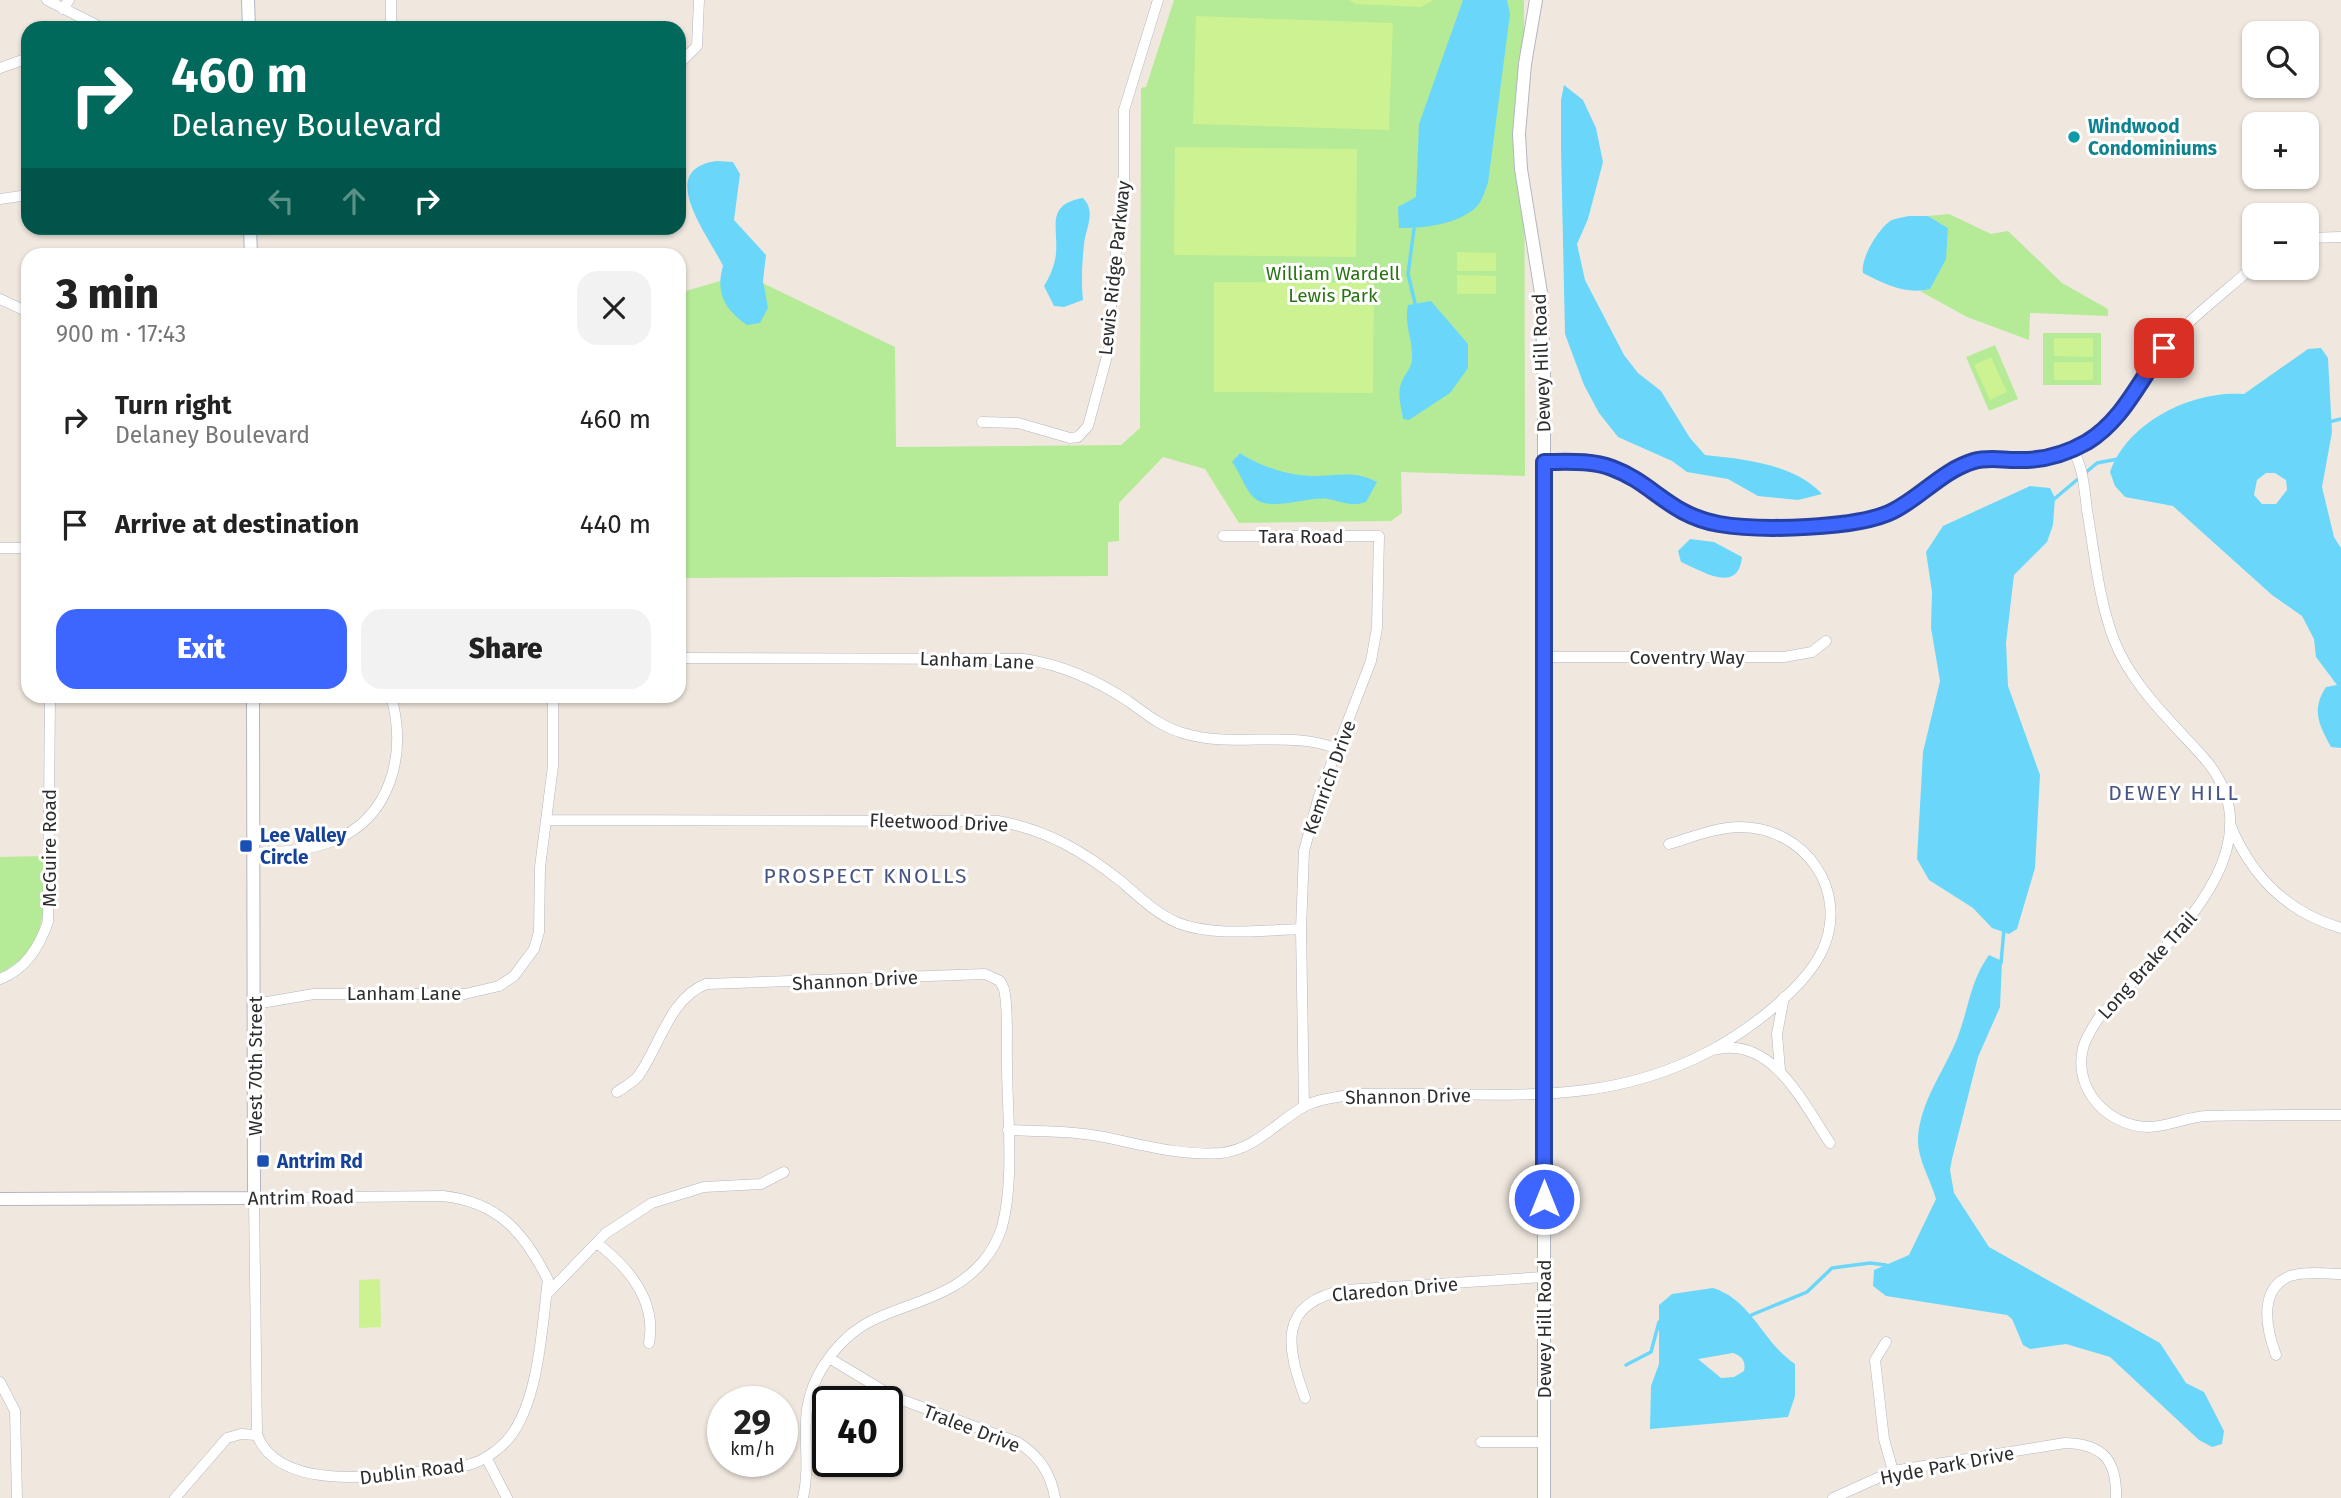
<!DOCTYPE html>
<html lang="en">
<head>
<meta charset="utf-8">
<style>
  :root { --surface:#fff; --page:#f2f2f2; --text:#222; --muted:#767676; --accent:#3c66ff }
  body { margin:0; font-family:"Fira Sans",sans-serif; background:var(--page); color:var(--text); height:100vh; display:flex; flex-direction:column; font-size:26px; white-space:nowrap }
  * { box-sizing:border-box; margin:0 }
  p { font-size:23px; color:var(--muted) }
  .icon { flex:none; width:38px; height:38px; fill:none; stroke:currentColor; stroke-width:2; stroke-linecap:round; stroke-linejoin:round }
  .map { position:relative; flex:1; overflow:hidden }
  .details { position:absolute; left:21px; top:248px; width:665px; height:455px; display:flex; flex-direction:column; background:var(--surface); border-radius:21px; box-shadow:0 2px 5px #0004 }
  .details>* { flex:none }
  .guide { position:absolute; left:21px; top:21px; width:665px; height:214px; border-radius:21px; box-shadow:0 2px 5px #0004; background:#00695c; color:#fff; overflow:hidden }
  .buttons { position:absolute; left:2242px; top:21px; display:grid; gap:14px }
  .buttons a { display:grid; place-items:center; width:77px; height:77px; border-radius:14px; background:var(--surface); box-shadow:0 2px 5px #0004; font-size:35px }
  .speed { position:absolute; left:707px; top:1386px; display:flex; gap:14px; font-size:35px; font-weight:700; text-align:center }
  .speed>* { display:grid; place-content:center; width:91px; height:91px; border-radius:50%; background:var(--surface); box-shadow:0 2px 5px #0004; line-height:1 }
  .speed small { font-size:18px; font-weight:400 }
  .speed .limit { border:4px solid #111; border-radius:10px; background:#fff; color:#111 }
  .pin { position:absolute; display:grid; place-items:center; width:60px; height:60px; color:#fff; margin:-30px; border-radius:14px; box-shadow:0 4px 10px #0006 }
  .me { position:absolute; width:77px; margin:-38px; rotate:0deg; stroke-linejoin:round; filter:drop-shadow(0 0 5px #0008) }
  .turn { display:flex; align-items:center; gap:24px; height:147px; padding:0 35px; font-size:32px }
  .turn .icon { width:91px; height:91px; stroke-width:2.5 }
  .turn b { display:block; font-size:49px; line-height:60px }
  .lanes { display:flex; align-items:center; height:66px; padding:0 35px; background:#0003; justify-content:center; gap:35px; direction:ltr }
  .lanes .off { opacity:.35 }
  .round { display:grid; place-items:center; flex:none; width:74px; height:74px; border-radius:21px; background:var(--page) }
  .head { display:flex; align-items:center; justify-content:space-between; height:119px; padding:0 35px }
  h1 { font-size:42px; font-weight:800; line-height:52px }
  .primary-button { display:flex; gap:14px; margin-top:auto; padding:14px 35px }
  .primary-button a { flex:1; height:80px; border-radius:21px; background:var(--accent); color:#fff; font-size:28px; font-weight:800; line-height:80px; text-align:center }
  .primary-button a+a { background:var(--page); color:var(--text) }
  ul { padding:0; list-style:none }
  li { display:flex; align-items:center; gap:21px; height:105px; padding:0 35px }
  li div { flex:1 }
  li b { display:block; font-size:26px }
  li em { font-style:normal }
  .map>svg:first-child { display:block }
  .green { fill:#b5ea97 }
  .pitch { fill:#ccf292 }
  .water { fill:#6ad7fa; fill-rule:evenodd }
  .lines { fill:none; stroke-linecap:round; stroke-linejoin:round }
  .stream { stroke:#6ad7fa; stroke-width:3.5 }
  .minor-casing { stroke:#b3b6c2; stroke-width:11 }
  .tertiary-casing { stroke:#b3b6c2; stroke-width:14 }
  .minor { stroke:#fff; stroke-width:10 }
  .tertiary { stroke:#fff; stroke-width:12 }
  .route-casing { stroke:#2742a6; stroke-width:18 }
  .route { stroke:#3c66ff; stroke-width:12 }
  .culture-dot { fill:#0f9aa8; stroke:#fff; stroke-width:2.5 }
  .transit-dot { fill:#1a4fb4; stroke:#fff; stroke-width:2.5 }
  .labels { text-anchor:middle; stroke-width:6; stroke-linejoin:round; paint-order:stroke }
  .culture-label { font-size:19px; font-weight:bold; fill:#0d838f; stroke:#fff; text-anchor:start }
  .street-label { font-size:19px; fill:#2d2d2d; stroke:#fff }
  .park-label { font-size:19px; fill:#2a7314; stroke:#fff }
  .transit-label { font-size:19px; font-weight:bold; fill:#164399; stroke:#fff; text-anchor:start }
  .neighbourhood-label { font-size:21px; letter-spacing:2px; fill:#485483; stroke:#fff }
</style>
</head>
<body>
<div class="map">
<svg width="2341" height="1498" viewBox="0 0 2341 1498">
  <rect width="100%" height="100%" fill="#f0e8df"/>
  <path class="green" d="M1174,0H1524L1525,476L1401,472L1402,513L1391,521L1239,523L1205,469L1163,457L1119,503V541L1108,542V576L679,578V293L744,274L895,347L896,447L1121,445L1140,428L1141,88L1146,87Z
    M1949,214L1991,234L2008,231L2062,283L2108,309V316L2030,313L2029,340L1967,317L1920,291L1930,289L1948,228L1928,216Z
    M2043,333H2101V385H2043Z
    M1995,345L2018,399L1989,411L1966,357Z
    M44,856C46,902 49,950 0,973V857Z"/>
  <path class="pitch" d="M1349,0H1434L1421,7L1355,4Z
    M1196,16L1393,23L1389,130L1193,124Z
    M1175,147L1357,149L1356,257L1174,255Z
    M1457,252L1496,253V271H1457Z
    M1457,275L1496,276V294H1457Z
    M1214,282L1374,283L1373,393L1214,392Z
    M2054,338H2093V357L2054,356Z
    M1991,357L2007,392L1990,400L1974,365Z
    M2054,362H2093V380H2054Z
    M380,1279L381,1327L359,1328V1280Z"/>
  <path class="water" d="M1463,0H1507L1510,14L1488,183C1485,190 1483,198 1479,204C1463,224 1421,229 1399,228L1398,207L1416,197L1419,124Z
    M1564,85L1583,100L1596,128L1603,162L1588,219L1577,244L1585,280L1624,355L1638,373L1661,391L1690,438L1705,455C1743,459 1795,464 1822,494L1798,500L1758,496L1728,479L1687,472L1672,461L1618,437L1599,413L1584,385L1565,334L1561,149V100Z
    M717,161L733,162L740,174L734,220L766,255L763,281L768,308L760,323L747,325C725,310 715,293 723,266C709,236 654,169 717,161Z
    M1083,198C1097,212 1085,229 1084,245C1082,263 1081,282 1083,300L1064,307L1054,306L1044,286C1049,278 1053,269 1055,260C1061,231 1042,205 1083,198Z
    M1909,216H1928L1948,228L1946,259L1930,289C1907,295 1884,284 1863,273C1860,259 1879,227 1892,220C1897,218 1904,217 1909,216Z
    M1431,301L1468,344V368L1450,393L1409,420L1403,419C1402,408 1396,394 1402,381C1406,372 1413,367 1412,356C1412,337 1404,324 1408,305Z
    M2321,348L2328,358L2332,432L2322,487L2334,537L2341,548V748L2331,747C2319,725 2311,710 2326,687L2337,685L2316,657L2314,639L2302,616L2272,595L2173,506L2125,497L2115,486L2110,472C2128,421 2193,390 2244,394L2308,349ZM2266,473H2275L2286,480L2287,490L2276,504H2262L2254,495L2257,480Z
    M1240,453C1259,466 1289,476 1313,476C1337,476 1355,470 1377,482L1366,502C1350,507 1344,502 1328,499C1310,496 1274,511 1257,500C1245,492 1241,473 1232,462Z
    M2030,486L2050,488L2055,498L2053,525L2047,542L2014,575L2006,643L2008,686L2040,775L2035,868L2017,929L2009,934L1992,928L1973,908L1929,880L1917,859L1923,752L1940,681L1931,628L1932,592L1926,552L1943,526Z
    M1690,539L1714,542L1742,557C1738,595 1702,571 1681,562L1678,551Z
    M1989,955L2002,961L2000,1007L1978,1057L1952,1159L1950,1170L1954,1193L1989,1247L2160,1343L2186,1383L2204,1392L2224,1431L2222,1444L2212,1447L2199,1440L2110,1357L2066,1344L2030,1349L2023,1345L2012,1319L2007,1315L1886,1296L1873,1286L1874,1270L1909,1255L1936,1199C1931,1180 1917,1159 1918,1138C1920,1102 1944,1071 1957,1039C1969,1008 1970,981 1989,955Z
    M1713,1288C1752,1300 1763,1343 1795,1364V1396L1788,1417L1650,1429L1651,1386L1659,1364V1305L1672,1294ZM1733,1353C1742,1356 1746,1361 1744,1371L1734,1377L1721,1378L1698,1359Z"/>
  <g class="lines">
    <path class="stream" d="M1414,229L1408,274L1415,303
      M2329,422L2341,419
      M2053,500L2097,463L2118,459
      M2001,963L2004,929
      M1749,1316L1807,1292L1832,1268L1870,1263L1886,1265
      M1626,1365L1651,1352L1659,1322L1663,1323"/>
    <g class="minor-casing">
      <path id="minor" d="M47,0L102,28
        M63,9L69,0
        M391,28V0
        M679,64L697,46L699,0
        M0,68L28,58
        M0,199L28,195
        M2306,238L2341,237
        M0,299L28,312
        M982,422L1018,423L1070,438L1078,437L1088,426L1110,345L1112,280L1124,197V110L1158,0
        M2072,449C2085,469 2084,493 2088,516C2095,558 2099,600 2114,640C2132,686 2172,722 2204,758C2286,852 2155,953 2098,1019C2092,1028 2086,1037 2083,1048C2073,1090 2108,1126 2148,1127C2168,1127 2186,1117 2206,1116C2251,1115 2296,1115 2341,1115
        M1544,462C1566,462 1591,460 1612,468C1654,484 1673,520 1725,525C1768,529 1855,531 1893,511C1921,497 1943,471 1974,461C1987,457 2002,459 2016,460C2048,462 2080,450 2104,430C2131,408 2142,374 2164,348C2190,318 2224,293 2254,266
        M1223,536H1379L1377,628L1371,661L1319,796L1304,851L1301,929L1304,1106
        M0,548H28
        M1544,657H1784L1812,652L1826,641
        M679,658L1024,659C1063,665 1095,679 1128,701C1146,714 1162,727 1183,733C1234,749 1288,729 1338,749
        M547,820L998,821C1047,830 1083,851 1122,882C1139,897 1157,914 1178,923C1215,937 1262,930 1301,929
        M2230,824C2251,876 2286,912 2341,928
        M254,853C280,852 308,851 333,841C392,817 407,753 391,696
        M0,979C26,969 39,947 48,922L50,696
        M255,1004L314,994H465L499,986L514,976L534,949L539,932L540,867L553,766V696
        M1718,1049C1774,1038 1804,1105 1830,1143
        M1780,1070L1777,1034L1784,997
        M617,1092C624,1087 634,1082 639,1075C660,1045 670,998 706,984L985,974L1000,981L1004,989C1009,1013 1006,1039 1007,1063C1007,1113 1015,1179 1002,1227C994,1253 975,1274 952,1287C902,1315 860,1309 824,1365C792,1415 814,1449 803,1498
        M1008,1130C1040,1131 1072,1131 1104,1137C1143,1145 1181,1156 1221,1153C1256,1149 1276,1122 1305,1106C1316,1100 1330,1098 1343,1096C1371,1092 1400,1094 1428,1094C1530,1095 1616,1101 1710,1051C1747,1031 1805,989 1823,949C1849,890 1805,828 1741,827C1717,827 1692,837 1669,844
        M443,1196C498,1202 524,1232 548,1280C542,1327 539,1401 509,1438C501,1448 486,1459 474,1463C458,1469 440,1469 422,1471C376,1477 279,1491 257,1435L254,1198Z
        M597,1243C628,1267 657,1301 649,1343
        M546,1295L606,1233L652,1203L704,1187L761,1184L784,1172
        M1886,1342L1875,1360L1884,1439L1893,1471
        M2276,1355C2267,1331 2257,1289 2290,1276C2305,1271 2326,1274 2341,1274
        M829,1358L894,1397L1017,1442C1039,1455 1051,1473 1055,1498
        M0,1382L15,1411L17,1498
        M1305,1398C1287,1348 1276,1303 1345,1290L1544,1277
        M1481,1442H1544
        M486,1457L507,1498
        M175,1498L227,1438L241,1434L257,1435
        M1833,1498L1893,1471L2065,1443C2104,1444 2117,1461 2116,1498"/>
    </g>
    <g class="tertiary-casing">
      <path id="tertiary" d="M248,0L249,28
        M1536,0L1525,64L1519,134L1521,169L1541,293L1544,377V1498
        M250,228L251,256
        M0,1199L254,1198L253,696"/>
    </g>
    <use href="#minor" class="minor"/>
    <use href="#tertiary" class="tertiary"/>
  </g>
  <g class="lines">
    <g class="route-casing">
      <path id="route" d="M1544,1199V462C1566,462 1591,460 1612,468C1653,483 1669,515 1719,524C1759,531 1858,529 1893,511C1921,497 1943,470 1974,461C1988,457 2002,460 2016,460C2041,461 2066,454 2087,442C2123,420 2139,381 2164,348"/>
    </g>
    <use href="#route" class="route"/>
  </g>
  <circle class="culture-dot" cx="2074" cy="137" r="7"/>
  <g class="transit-dot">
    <rect x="239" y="839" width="14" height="14" rx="3.5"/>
    <rect x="256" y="1154" width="14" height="14" rx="3.5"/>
  </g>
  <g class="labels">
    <g class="culture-label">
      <text x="2088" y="133">Windwood<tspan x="2088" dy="22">Condominiums</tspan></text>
    </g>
    <g class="street-label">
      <text transform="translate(1114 268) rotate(-84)" y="7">Lewis Ridge Parkway</text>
      <text transform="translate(1541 363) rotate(-92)" y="7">Dewey Hill Road</text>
      <text x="1301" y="543">Tara Road</text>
      <text x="1687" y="664">Coventry Way</text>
      <text transform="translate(977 660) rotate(2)" y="7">Lanham Lane</text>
      <text transform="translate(1329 777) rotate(-70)" y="7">Kemrich Drive</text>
      <text transform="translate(939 822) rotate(2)" y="7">Fleetwood Drive</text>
      <text transform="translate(49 848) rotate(-90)" y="7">McGuire Road</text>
      <text transform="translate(2147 965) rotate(-48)" y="7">Long Brake Trail</text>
      <text transform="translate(855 980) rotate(-3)" y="7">Shannon Drive</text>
      <text x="404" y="1000">Lanham Lane</text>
      <text transform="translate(255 1066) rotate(-90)" y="7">West 70th Street</text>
      <text transform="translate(1408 1096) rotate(-1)" y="7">Shannon Drive</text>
      <text transform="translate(301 1197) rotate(-1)" y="7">Antrim Road</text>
      <text transform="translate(1395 1289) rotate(-5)" y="7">Claredon Drive</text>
      <text transform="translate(1544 1329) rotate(-90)" y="7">Dewey Hill Road</text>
      <text transform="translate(972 1428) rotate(21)" y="7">Tralee Drive</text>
      <text transform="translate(1947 1465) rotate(-11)" y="7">Hyde Park Drive</text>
      <text transform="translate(412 1471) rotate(-7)" y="7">Dublin Road</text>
    </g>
    <g class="park-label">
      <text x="1333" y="280">William Wardell<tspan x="1333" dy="22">Lewis Park</tspan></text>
    </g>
    <g class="transit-label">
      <text x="260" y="842">Lee Valley<tspan x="260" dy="22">Circle</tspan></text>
      <text x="277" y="1168">Antrim Rd</text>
    </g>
    <g class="neighbourhood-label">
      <text x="2174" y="800">DEWEY HILL</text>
      <text x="866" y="883">PROSPECT KNOLLS</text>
    </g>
  </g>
</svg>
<div class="buttons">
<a><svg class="icon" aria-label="search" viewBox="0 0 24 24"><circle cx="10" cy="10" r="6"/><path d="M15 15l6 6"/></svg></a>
<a>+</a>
<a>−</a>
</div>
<div class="speed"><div>29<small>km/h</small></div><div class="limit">40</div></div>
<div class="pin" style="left:2164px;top:348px;background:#d93025"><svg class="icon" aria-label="arrive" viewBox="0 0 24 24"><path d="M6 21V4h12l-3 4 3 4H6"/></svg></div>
<svg class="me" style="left:1544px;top:1199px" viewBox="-20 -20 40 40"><circle r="17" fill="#3c66ff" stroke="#fff" stroke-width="3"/><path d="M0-11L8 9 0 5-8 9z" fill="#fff"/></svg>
<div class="guide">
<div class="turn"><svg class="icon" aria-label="right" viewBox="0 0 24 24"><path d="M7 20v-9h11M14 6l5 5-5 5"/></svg><div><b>460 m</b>Delaney Boulevard</div></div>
<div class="lanes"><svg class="icon off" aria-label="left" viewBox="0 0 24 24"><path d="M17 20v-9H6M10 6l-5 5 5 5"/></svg><svg class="icon off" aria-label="ahead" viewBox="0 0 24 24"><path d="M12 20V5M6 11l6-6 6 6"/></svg><svg class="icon" aria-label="right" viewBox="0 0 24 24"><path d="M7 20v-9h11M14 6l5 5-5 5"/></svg></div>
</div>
<section class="details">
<div class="head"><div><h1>3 min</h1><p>900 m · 17:43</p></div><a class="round"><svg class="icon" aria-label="close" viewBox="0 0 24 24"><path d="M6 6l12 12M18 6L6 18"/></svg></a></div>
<ul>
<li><svg class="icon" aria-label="right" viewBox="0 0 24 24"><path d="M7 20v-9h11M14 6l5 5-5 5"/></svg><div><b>Turn right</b><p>Delaney Boulevard</p></div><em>460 m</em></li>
<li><svg class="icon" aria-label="arrive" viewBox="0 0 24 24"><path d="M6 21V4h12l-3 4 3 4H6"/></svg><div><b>Arrive at destination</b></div><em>440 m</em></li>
</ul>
<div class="primary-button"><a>Exit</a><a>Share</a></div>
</section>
</div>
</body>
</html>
